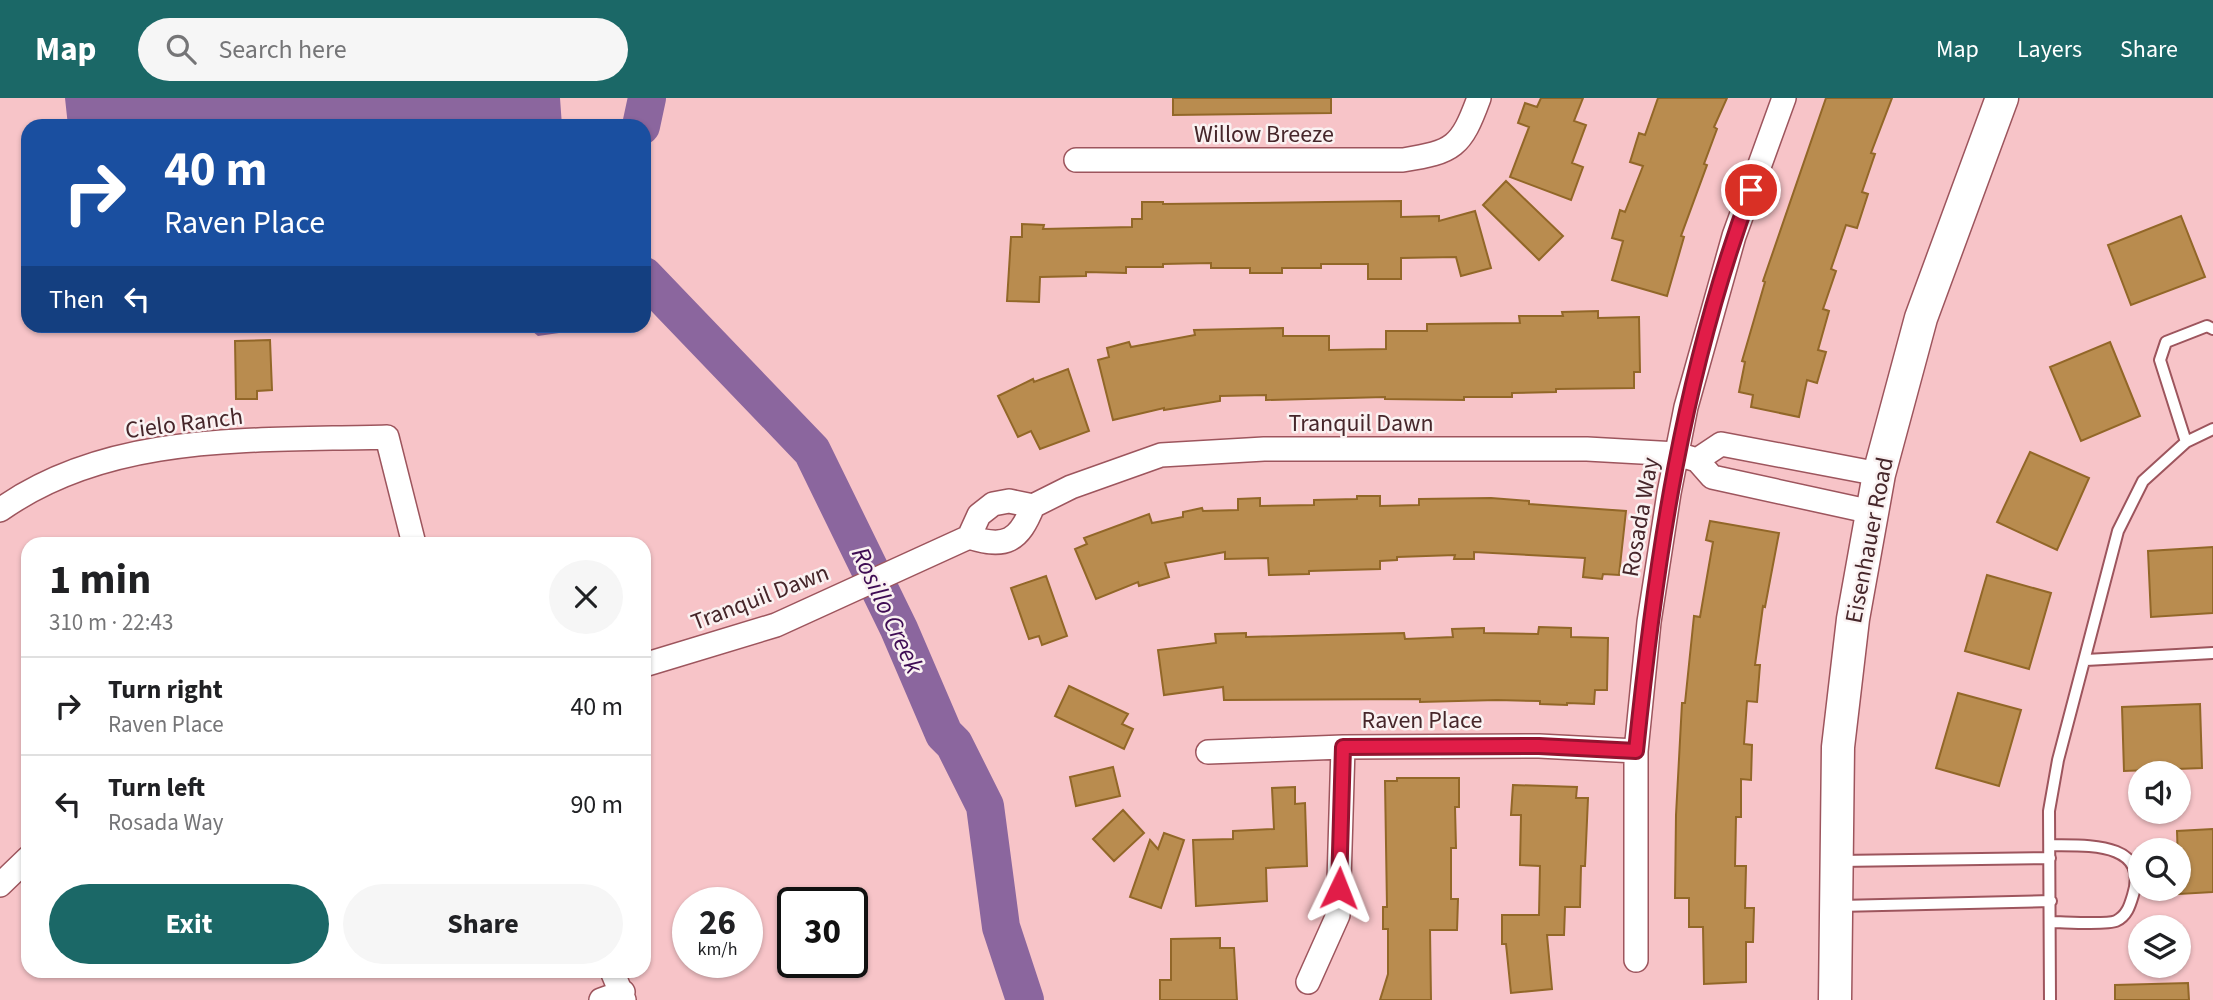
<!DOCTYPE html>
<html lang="en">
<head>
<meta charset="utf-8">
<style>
  :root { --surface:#fff; --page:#f6f6f6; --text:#202124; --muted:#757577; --line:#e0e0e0; --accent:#1b6867 }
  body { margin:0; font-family:"Source Sans 3",sans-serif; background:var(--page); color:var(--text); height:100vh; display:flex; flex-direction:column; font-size:26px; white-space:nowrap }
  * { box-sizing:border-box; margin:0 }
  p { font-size:23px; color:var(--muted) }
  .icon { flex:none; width:38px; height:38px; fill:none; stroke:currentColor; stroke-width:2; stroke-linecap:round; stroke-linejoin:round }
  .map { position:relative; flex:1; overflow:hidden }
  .sheet { position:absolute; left:21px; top:439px; width:630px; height:441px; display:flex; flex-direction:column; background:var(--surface); border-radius:21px; box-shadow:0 2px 5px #0004 }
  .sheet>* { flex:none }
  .banner { position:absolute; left:21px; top:21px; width:630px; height:214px; border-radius:21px; box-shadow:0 2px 5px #0004; background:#1a4fa0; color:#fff; overflow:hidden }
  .controls { position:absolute; left:2128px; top:663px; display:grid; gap:14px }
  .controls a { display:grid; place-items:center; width:63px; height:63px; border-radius:50%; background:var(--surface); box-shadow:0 2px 5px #0004; font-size:35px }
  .speed { position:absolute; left:672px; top:789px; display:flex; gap:14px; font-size:35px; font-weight:700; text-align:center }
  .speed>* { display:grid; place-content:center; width:91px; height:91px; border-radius:50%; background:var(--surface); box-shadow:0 2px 5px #0004; line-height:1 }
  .speed small { font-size:18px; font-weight:400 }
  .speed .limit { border:4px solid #111; border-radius:10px; background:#fff; color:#111 }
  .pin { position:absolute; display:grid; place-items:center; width:60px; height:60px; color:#fff; margin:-30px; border:4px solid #fff; border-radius:50%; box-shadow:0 2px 7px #0007 }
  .me { position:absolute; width:77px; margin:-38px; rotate:2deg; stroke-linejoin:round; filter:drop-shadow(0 0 5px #0008) }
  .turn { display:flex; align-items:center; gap:24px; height:147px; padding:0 28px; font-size:32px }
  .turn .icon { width:91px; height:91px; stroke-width:2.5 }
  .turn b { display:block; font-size:49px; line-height:60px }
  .then { display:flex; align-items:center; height:66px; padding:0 28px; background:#0003; gap:14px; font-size:26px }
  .round { display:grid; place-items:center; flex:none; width:74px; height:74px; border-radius:37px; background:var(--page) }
  .headline { display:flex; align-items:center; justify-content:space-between; height:119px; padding:0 28px }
  h1 { font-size:42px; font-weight:700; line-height:52px }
  .button { display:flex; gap:14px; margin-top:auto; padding:14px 28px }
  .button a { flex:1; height:80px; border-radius:42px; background:var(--accent); color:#fff; font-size:28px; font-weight:700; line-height:80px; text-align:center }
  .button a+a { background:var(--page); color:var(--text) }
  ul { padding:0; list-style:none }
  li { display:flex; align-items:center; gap:21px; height:98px; padding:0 28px; border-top:2px solid var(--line) }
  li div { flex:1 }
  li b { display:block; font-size:26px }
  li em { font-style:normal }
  header { display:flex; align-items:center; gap:42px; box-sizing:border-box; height:98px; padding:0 35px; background:var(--accent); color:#fff }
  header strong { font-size:33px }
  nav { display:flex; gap:38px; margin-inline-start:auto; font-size:24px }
  .search { width:490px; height:63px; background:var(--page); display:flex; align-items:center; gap:18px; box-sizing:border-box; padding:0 24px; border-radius:38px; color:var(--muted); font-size:26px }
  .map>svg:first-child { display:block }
  .water { fill:#8b669e }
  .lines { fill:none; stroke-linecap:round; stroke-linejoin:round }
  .river { stroke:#8b669e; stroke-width:38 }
  .building { fill:#b98c4f; stroke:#926728; stroke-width:2 }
  .lane-casing { stroke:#9d555d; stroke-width:14 }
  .street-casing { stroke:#9d555d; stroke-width:26 }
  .secondary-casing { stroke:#9d555d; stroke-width:35 }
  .lane { stroke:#fff; stroke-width:10 }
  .street { stroke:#fff; stroke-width:23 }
  .secondary { stroke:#fff; stroke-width:32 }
  .route-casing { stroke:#92132f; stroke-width:18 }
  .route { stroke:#e11d48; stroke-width:12 }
  .labels { text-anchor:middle; stroke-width:5; stroke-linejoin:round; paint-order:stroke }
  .street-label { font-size:24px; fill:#46262a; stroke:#faf2f2 }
  .water-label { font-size:26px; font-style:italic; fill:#3f0c54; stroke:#faf2f2 }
</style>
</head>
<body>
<header>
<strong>Map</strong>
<div class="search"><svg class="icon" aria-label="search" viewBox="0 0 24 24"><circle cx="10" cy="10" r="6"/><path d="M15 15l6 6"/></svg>Search here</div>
<nav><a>Map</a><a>Layers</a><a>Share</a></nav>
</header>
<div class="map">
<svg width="2213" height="902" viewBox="0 0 2213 902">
  <rect width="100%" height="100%" fill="#f7c4c8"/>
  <path class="water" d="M65,0H560L562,28H68Z
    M526,228H593L594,230L538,238Z"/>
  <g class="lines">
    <path class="river" d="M641,28L647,0
      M644,178L812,353L899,531L944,636L954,646L985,708L1001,829L1025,902"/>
  </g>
  <path class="building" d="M1173,0H1331V15L1173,17Z
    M1541,0H1583L1574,23L1586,27L1572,65L1583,69L1571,102L1510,79L1529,29L1518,25L1525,5L1537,9Z
    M1658,0H1727L1714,29L1717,31L1704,66L1707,67L1681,138L1684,139L1667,198L1612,182L1623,143L1612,140L1620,112L1625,114L1643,68L1630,64L1639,35L1645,37Z
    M1826,0H1892L1871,55L1875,56L1862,94L1868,96L1857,130L1846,127L1831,171L1836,173L1823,211L1829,213L1818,252L1826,254L1817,285L1807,282L1799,319L1751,309L1753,297L1739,294L1745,264L1742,263L1765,184L1763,183Z
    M1506,83L1563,138L1539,162L1483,107Z
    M1401,103V119L1439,118V123L1475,113L1491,170L1461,178L1456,159L1401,160V181H1368V166H1321V170H1282V175H1250V170H1211V165L1163,166V169H1126V175L1086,174V178L1040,179L1039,204L1007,203L1011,139H1022V126L1044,127L1043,131L1132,129V121H1142V104H1163V106Z
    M2181,118L2205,179L2131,207L2108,147Z
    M1598,213V220L1639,219L1640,274H1634V290L1556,291V294L1512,295V299H1464V302L1385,301V299L1266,302V297L1220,298V303L1164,312V310L1113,322L1098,262L1109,259L1107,250L1129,244L1131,249L1195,237L1194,232L1283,230V238H1329V252L1386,251V233H1427V226L1520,225L1519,218H1563L1562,214Z
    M270,242L272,292L257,293V301H236L235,243Z
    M2110,244L2140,318L2081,343L2050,269Z
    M1068,271L1089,333L1040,351L1031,333L1018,339L998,298L1033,281L1034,284Z
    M2030,354L2089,380L2057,452L1997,424Z
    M1357,398H1380V408L1419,407V401L1491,400L1529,403V406L1626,413L1619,477L1603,476L1602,481L1583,479L1585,460L1474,454V461H1454L1455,457L1397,459V462L1380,463V471L1309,473V476L1269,477L1268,460L1225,461V454L1165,465L1169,479L1139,488L1138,484L1096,501L1075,451L1087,446L1084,440L1149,416L1152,425L1183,419V414L1202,410L1203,413L1238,412V401L1260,400V408L1314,407V402L1357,401Z
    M1710,423L1779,435L1765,509L1763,508L1755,567H1760L1757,604L1747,603L1744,646L1752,647L1751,682L1741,681V719H1736L1735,768H1746L1745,810H1754L1753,844H1746V884L1704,886L1703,829H1689V800H1675L1676,717L1682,605H1685L1694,518L1700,519L1713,444L1706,442Z
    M2213,449V515L2151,519L2148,453Z
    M1987,477L2051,495L2029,571L1965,553Z
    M1046,478L1067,538L1042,547L1039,538L1029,541L1011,490Z
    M1539,529L1571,530V539L1608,540L1607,592H1595L1594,606L1567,605V607L1540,606V603L1497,602L1420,604V601L1224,602L1223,589L1164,597L1158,552L1216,545L1215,536L1246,535V539L1404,535L1405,541L1453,539L1452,531L1484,530V535L1538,536Z
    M1069,588L1128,616L1122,626L1133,631L1124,651L1055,618Z
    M1958,595L2021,612L1999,688L1936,670Z
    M2200,606L2202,670L2124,673L2122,609Z
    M1113,669L1120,698L1076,708L1070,679Z
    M1397,680H1459V709H1455L1456,750H1451V801H1458L1457,832H1430L1431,902H1380L1388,876V831H1383V809H1387L1385,683H1397Z
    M1513,687L1577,689L1576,700H1588L1585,768H1581L1580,809H1565L1564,837H1547L1552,891L1511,895L1506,846H1502V817H1539L1540,768L1520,767L1521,717H1511Z
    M1295,689V706L1305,705L1307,768L1266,770L1267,803L1196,808L1193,742L1233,741V733L1274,731L1272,690Z
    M1123,712L1144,735L1114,763L1093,741Z
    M2213,731V794L2179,796L2177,733Z
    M1164,735L1184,742L1161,810L1130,799L1150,742L1158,751Z
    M1220,840V850H1234L1237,902H1160V882H1171V841Z
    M2188,885L2189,902H2115V887Z"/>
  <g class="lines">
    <g class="lane-casing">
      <path id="lane" d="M2186,344L2160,262L2166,244L2207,228L2213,231
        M2086,562L2213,555
        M2050,747C2083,748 2150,742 2133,797C2130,807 2127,818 2116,823C2107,827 2064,824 2051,824
        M1839,763L2050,760
        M1839,808L2051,803
        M2050,902L2049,713L2058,662L2118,433L2143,383L2186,344L2213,331"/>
    </g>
    <g class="street-casing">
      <path id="street" d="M1076,62H1403C1454,54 1461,49 1479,0
        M1697,362L1721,346L1879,376
        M0,412C111,333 257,343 387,339L414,446
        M969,439L979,417L993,406L1009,403L1033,408L1071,389L1161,357L1264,351H1587L1677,356L1697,362L1712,379L1872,414
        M644,567L776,527L969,439C1006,451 1019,443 1033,408
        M1208,654L1343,649L1539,648L1636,653
        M0,787L28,760
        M1636,862V653L1649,524L1669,395L1686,309L1734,138L1784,0
        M612,873L624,902
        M1308,884L1338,817L1343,649
        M601,902L623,894"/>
    </g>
    <g class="secondary-casing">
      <path id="secondary" d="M1835,902L1838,649L1853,521L1879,376L1921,220L2002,0"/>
    </g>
    <use href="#lane" class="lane"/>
    <use href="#street" class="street"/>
    <use href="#secondary" class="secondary"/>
  </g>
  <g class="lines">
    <g class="route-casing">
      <path id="route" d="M1339,790L1343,649L1539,648L1636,653C1656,459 1683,276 1751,92"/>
    </g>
    <use href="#route" class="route"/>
  </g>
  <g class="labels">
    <g class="street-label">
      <text x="1264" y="44">Willow Breeze</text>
      <text transform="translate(184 325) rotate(-7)" y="8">Cielo Ranch</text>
      <text x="1361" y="333">Tranquil Dawn</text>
      <text transform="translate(1640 419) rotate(-80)" y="8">Rosada Way</text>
      <text transform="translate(1869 442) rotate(-79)" y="8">Eisenhauer Road</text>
      <text transform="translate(760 499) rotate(-21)" y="8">Tranquil Dawn</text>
      <text x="1422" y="630">Raven Place</text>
    </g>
    <g class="water-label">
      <text transform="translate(888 512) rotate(65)" y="9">Rosillo Creek</text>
    </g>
  </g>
</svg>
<div class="controls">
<a><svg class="icon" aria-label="sound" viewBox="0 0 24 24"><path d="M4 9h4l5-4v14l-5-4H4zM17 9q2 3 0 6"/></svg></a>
<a><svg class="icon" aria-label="search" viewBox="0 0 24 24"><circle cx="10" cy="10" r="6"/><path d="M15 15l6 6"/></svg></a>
<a><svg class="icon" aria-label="layers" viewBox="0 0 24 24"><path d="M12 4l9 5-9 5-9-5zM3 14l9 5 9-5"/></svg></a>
</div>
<div class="speed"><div>26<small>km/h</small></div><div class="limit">30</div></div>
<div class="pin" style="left:1751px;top:92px;background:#d93025"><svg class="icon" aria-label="arrive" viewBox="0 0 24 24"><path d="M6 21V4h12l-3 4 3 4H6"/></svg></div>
<svg class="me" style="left:1339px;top:790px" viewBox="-20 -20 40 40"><path d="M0-17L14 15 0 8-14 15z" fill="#e11d48" stroke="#fff" stroke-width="4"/></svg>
<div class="banner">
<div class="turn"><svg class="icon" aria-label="right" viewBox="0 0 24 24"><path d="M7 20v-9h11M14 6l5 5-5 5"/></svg><div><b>40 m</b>Raven Place</div></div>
<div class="then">Then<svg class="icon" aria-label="left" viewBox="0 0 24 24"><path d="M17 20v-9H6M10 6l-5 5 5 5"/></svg></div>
</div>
<section class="sheet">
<div class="headline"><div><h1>1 min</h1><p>310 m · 22:43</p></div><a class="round"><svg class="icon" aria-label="close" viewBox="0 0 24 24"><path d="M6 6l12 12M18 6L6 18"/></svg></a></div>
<ul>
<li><svg class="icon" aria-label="right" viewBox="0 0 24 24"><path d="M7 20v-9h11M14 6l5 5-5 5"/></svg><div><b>Turn right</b><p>Raven Place</p></div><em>40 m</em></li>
<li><svg class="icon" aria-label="left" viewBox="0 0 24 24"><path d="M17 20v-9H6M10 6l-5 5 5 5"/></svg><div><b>Turn left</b><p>Rosada Way</p></div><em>90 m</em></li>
</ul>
<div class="button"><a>Exit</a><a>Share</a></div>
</section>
</div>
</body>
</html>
